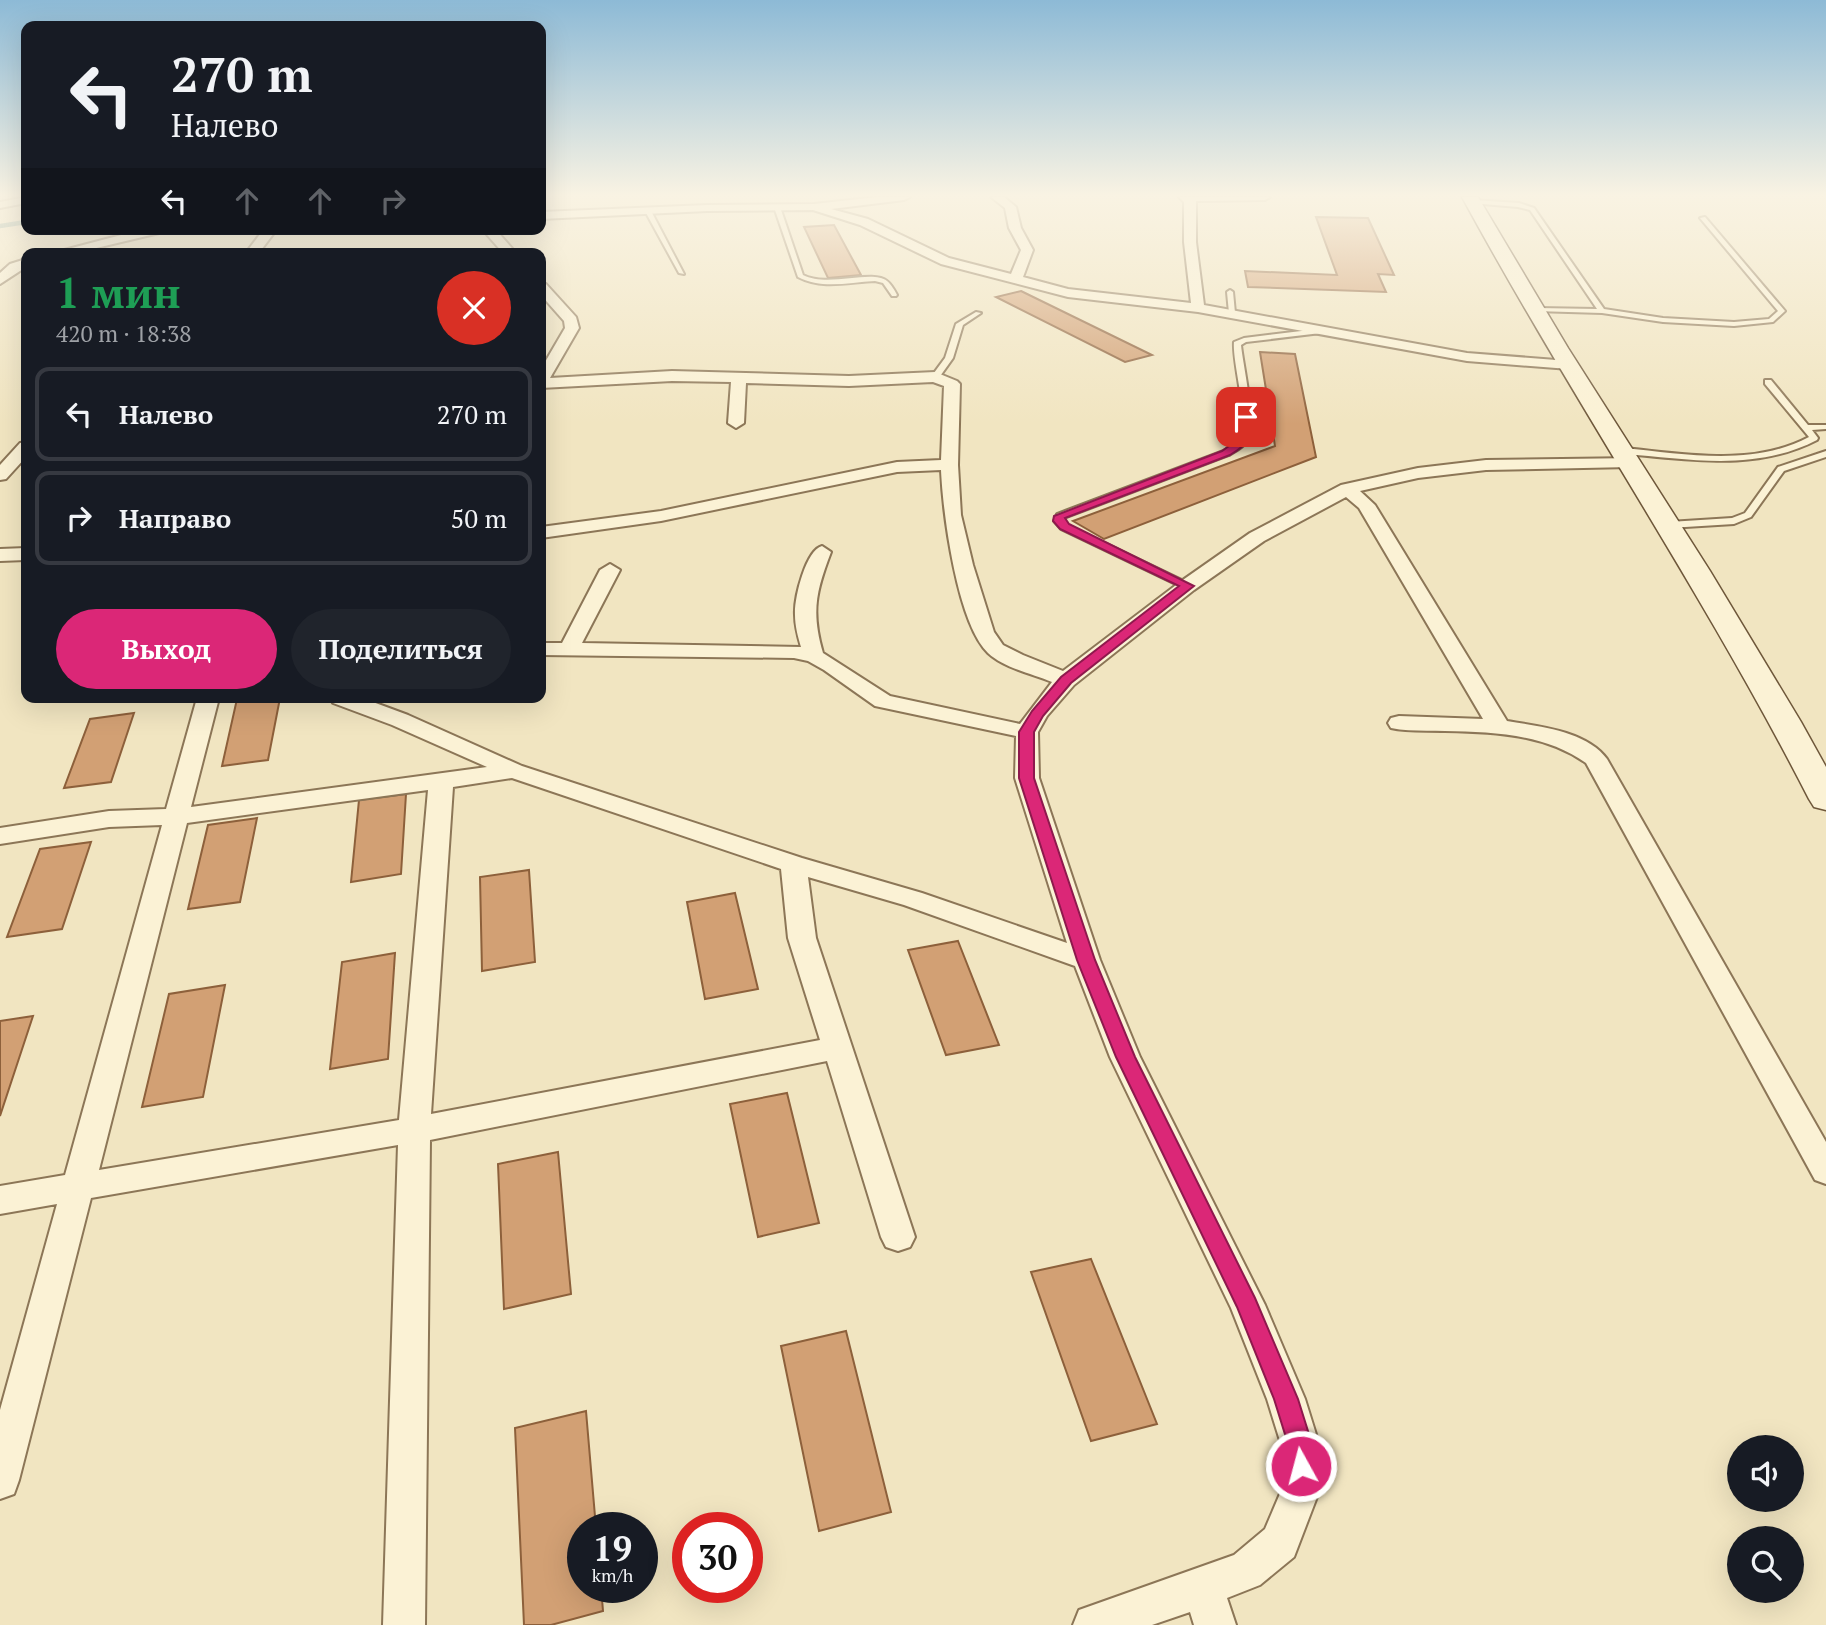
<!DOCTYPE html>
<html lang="ru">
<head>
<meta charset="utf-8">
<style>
  :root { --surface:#171b24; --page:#20242c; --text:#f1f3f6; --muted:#9ea1a6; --line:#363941; --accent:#db2777 }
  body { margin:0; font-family:"PT Serif",serif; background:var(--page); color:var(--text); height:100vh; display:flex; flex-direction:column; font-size:26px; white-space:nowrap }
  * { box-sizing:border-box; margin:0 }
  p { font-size:23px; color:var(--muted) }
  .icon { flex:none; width:38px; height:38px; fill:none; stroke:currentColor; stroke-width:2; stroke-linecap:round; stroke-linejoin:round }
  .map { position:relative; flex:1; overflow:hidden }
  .panel { position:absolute; left:21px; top:248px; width:525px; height:455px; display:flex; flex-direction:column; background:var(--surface); border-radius:14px; box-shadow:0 7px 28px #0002 }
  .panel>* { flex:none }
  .guide { position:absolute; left:21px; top:21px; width:525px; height:214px; border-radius:14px; box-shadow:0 7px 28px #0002; background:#171b24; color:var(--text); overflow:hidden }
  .buttons { position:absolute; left:1727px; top:1435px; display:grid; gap:14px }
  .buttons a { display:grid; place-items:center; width:77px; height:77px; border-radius:50%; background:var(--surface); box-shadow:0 7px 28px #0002; font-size:35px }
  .speed { position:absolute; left:567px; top:1512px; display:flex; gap:14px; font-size:35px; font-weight:700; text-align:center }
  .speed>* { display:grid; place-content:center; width:91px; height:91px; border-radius:50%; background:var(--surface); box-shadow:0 7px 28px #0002; line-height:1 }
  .speed small { font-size:18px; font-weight:400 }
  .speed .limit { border:10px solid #d22; background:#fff; color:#111 }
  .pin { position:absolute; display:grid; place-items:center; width:60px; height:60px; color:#fff; margin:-30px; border-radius:14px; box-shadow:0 4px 10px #0006 }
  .me { position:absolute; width:77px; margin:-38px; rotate:353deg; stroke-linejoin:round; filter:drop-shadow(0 0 5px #0008) }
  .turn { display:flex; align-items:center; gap:24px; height:147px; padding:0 35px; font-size:32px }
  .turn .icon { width:91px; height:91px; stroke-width:2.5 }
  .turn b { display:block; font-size:49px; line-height:60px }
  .lanes { display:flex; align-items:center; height:66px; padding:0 35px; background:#0003; justify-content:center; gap:35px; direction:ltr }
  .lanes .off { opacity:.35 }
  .round { display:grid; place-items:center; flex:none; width:74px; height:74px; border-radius:37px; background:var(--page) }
  .summary { display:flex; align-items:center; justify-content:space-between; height:119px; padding:0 35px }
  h1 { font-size:42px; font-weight:800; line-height:52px; color:#1e9e55 }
  .action { display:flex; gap:14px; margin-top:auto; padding:14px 35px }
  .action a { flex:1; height:80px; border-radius:42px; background:var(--accent); color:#fff; font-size:28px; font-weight:800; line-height:80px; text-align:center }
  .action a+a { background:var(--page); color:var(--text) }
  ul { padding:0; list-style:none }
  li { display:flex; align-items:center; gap:21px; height:94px; margin:0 14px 10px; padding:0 21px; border:4px solid var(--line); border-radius:14px }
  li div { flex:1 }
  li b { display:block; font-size:26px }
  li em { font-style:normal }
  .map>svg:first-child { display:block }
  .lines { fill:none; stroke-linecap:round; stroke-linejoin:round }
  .stream { stroke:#6a928a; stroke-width:4.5 }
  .building { fill:#d2a074; stroke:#8d603b; stroke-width:2 }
  .lane-casing { stroke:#8c7657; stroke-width:4 }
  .street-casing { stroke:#8c7657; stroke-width:4 }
  .secondary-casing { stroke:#6e573a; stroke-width:3 }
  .lane { fill:#fbf2d5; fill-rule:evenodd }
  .street { fill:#fbf2d5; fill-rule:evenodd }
  .secondary { fill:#fbf2d5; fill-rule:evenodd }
  .route { fill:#db2777; stroke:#8e194d; stroke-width:2 }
</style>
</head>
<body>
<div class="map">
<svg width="1826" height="1625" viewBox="0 0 1826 1625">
  <rect width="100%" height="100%" fill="#f1e5c1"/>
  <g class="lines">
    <path class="stream" d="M0,226L26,222"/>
  </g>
  <path class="building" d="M1316,217L1368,218L1394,275L1378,274L1386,292L1248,287L1245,271L1337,275Z
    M834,225L861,275L828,278L804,227Z
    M1021,291L1152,355L1125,362L996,297Z
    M1260,352L1295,354L1316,457L1104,539L1073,521L1275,446Z
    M280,698L268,760L222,766L237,699Z
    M134,713L111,782L64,788L90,719Z
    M406,794L401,874L351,882L359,800Z
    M257,818L240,902L188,909L208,825Z
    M91,842L62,929L7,937L40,849Z
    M529,870L535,962L482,971L480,877Z
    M735,893L758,989L705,999L687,902Z
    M958,941L999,1045L946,1055L908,950Z
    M395,953L388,1059L330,1069L342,962Z
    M225,985L203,1097L142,1107L169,994Z
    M33,1016L0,1116V1021Z
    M787,1093L819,1223L758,1237L730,1104Z
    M558,1152L571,1294L504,1309L498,1164Z
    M1091,1259L1157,1424L1091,1441L1031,1272Z
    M846,1331L891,1512L819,1531L781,1346Z
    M586,1411L596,1528H583V1587H601L603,1611L551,1625H524L515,1428Z"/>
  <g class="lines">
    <g class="lane-casing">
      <path id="lane" d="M1473,200L1519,203L1534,208L1604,309L1663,318L1734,322L1769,319L1778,311L1700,218L1705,217L1785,311L1773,322L1734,326L1663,322L1602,313L1535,311V309L1537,308L1597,309L1530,210L1518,207L1471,203Z
        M777,205L780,207L803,275C828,288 872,269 887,281C891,284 895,291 897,295L896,296H892L883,283L875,281C849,282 823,290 798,277L774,207Z
        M648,209L651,211L684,274L679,273L645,211Z
        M1230,290L1233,292L1235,313L1232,315L1229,313L1227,292Z
        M976,312L981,313L963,325L953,358L938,379H932L931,377L945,358L956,324Z
        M1318,329H1321V333L1246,342L1241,345C1243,366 1257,424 1247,441C1243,448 1235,451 1229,455L1064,518V521L1067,525L1190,584V588H1184L1061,529L1054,521L1057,514L1223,451C1228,449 1234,446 1238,442C1252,428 1232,364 1234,342L1244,338Z
        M1765,380H1771L1808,425H1826V429L1812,430L1818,438L1817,440C1755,472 1690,459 1624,454L1620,451L1624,448C1686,454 1752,467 1809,437L1765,384Z
        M1826,451V457L1784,471L1751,517L1734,524L1669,528L1664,525L1669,522L1732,518L1745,513L1778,467Z"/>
    </g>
    <g class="street-casing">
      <path id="street" d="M26,197V203L0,208V202Z
        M877,197H910L904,200L831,209L868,219L949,258L1011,274L1021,250L1009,228L1005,208L991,197H1004L1016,207L1021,228L1033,250L1023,277L1068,289L1191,303L1184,242V202L1179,197H1270L1265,200L1196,201V242L1204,305L1467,353L1569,361L1576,365L1569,369L1467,361L1198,312L1068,297L941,264L860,225L813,210L707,211L541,219V212L707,205L814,204Z
        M144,229H176L71,254H49Z
        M264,229H277L258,254H245Z
        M482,229H495L517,254H504Z
        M26,259V267L0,284V273L10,264Z
        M541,283L546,284L576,317L579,328L550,378L672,371L849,376L935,372L957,381L960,384L958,465L961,515L973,565L994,632L1003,645L1023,655L1063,671L1180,582L1250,533L1341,485L1418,468L1486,460L1637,458L1639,462L1631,467L1486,470L1418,478L1360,491L1375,505L1507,721C1538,726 1587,731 1607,759L1826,1142V1184L1815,1180L1586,763C1545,734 1494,732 1445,731C1427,730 1408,732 1391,728L1388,723L1391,718L1399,716L1483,719L1359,508L1346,497L1264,541L1194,590L1074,685L1047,716L1038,732L1039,778L1100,960L1140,1057L1265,1305L1305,1399L1319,1444L1320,1489L1294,1557L1260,1585L1227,1598L1236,1625H1194L1190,1612L1152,1625H1073L1079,1610L1234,1555L1265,1529L1282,1489L1281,1444L1267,1399L1231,1308L1110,1057L1075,966L904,905L808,877L816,938L915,1237L910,1247L898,1251L886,1247L881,1237L827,1061L430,1140L425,1625H383L398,1145L91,1198L19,1480L14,1494L0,1499V1410L57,1204L0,1214V1186L65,1175L162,825L109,827L0,844V828L109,811L166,809L197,698H219L191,807L487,767L392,725L333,703L330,698H362L408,715L522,766L802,858L922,893L1067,943L1015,778L1016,736L875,706L824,670L808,661L794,658L541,655V643H562L600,570L610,564L620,570L582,643L801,647C798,637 795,626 795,615C794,598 806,550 822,546L831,552C816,591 811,612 823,653L890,696L1020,724L1052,682C1033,674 1004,668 988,653C957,623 943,513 941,470L897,472L661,521L541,538V527L661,511L897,462L941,460L944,386L933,382L849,386L746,383L744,423L736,428L728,423L731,382L672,381L541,388V369L565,328L564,321L541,295ZM512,778L781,869L788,938L820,1040L431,1114L453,787ZM428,790L399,1120L99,1170L187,823Z
        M26,442V457L6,479L0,480V465L20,443Z
        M26,548V560L0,561V549Z"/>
    </g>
    <g class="secondary-casing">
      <path id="secondary" d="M1462,197H1478L1568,348L1710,571L1801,722L1826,767V810L1814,807L1809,799C1703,592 1573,401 1462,197Z"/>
    </g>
    <use href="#lane" class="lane"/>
    <use href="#street" class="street"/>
    <use href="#secondary" class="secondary"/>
  </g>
  <linearGradient id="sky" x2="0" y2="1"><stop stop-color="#8dbad6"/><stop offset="0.46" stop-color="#f9f3e3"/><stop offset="1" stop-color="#f9f3e3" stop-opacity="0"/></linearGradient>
  <rect width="1826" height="424" fill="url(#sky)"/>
  <path class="route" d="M1242,414L1251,417C1252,438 1249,444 1230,455L1065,518L1069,524L1194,586L1071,683L1043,716L1034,732V778L1095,960L1135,1057L1255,1298L1298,1399L1312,1444L1313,1466L1309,1475L1301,1479L1292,1475L1288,1466V1444L1274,1399L1237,1307L1116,1057L1077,960L1019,778V732L1032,711L1061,677L1179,586L1060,529L1053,521L1054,516L1222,451L1241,437Z"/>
</svg>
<div class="buttons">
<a><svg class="icon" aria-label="sound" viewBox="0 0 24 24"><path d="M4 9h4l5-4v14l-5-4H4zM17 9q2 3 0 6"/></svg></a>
<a><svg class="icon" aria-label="search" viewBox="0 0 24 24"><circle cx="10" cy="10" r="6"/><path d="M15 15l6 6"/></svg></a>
</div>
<div class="speed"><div>19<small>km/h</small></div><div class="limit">30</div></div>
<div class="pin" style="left:1246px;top:417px;background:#d93025"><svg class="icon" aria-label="arrive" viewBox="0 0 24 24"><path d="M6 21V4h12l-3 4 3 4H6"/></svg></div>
<svg class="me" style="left:1301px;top:1466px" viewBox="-20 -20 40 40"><circle r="17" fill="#db2777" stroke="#fff" stroke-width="3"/><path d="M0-11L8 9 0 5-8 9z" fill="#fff"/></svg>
<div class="guide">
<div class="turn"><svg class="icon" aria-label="left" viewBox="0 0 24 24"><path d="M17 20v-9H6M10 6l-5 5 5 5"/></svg><div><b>270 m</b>Налево</div></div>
<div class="lanes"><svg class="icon" aria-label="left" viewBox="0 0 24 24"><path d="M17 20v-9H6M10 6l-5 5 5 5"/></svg><svg class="icon off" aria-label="ahead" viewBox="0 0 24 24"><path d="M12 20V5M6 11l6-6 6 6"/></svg><svg class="icon off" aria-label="ahead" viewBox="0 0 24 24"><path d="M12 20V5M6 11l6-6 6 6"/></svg><svg class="icon off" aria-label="right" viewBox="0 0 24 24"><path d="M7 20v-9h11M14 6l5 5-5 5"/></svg></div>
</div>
<section class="panel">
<div class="summary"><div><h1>1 мин</h1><p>420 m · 18:38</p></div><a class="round" style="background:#d93025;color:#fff"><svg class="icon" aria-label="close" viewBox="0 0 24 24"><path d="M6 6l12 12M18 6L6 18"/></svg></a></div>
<ul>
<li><svg class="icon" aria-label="left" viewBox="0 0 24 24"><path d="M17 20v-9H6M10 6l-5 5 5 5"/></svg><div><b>Налево</b></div><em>270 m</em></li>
<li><svg class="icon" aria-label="right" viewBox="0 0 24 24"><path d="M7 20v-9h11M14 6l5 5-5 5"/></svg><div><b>Направо</b></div><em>50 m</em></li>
</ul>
<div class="action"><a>Выход</a><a>Поделиться</a></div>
</section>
</div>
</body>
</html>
